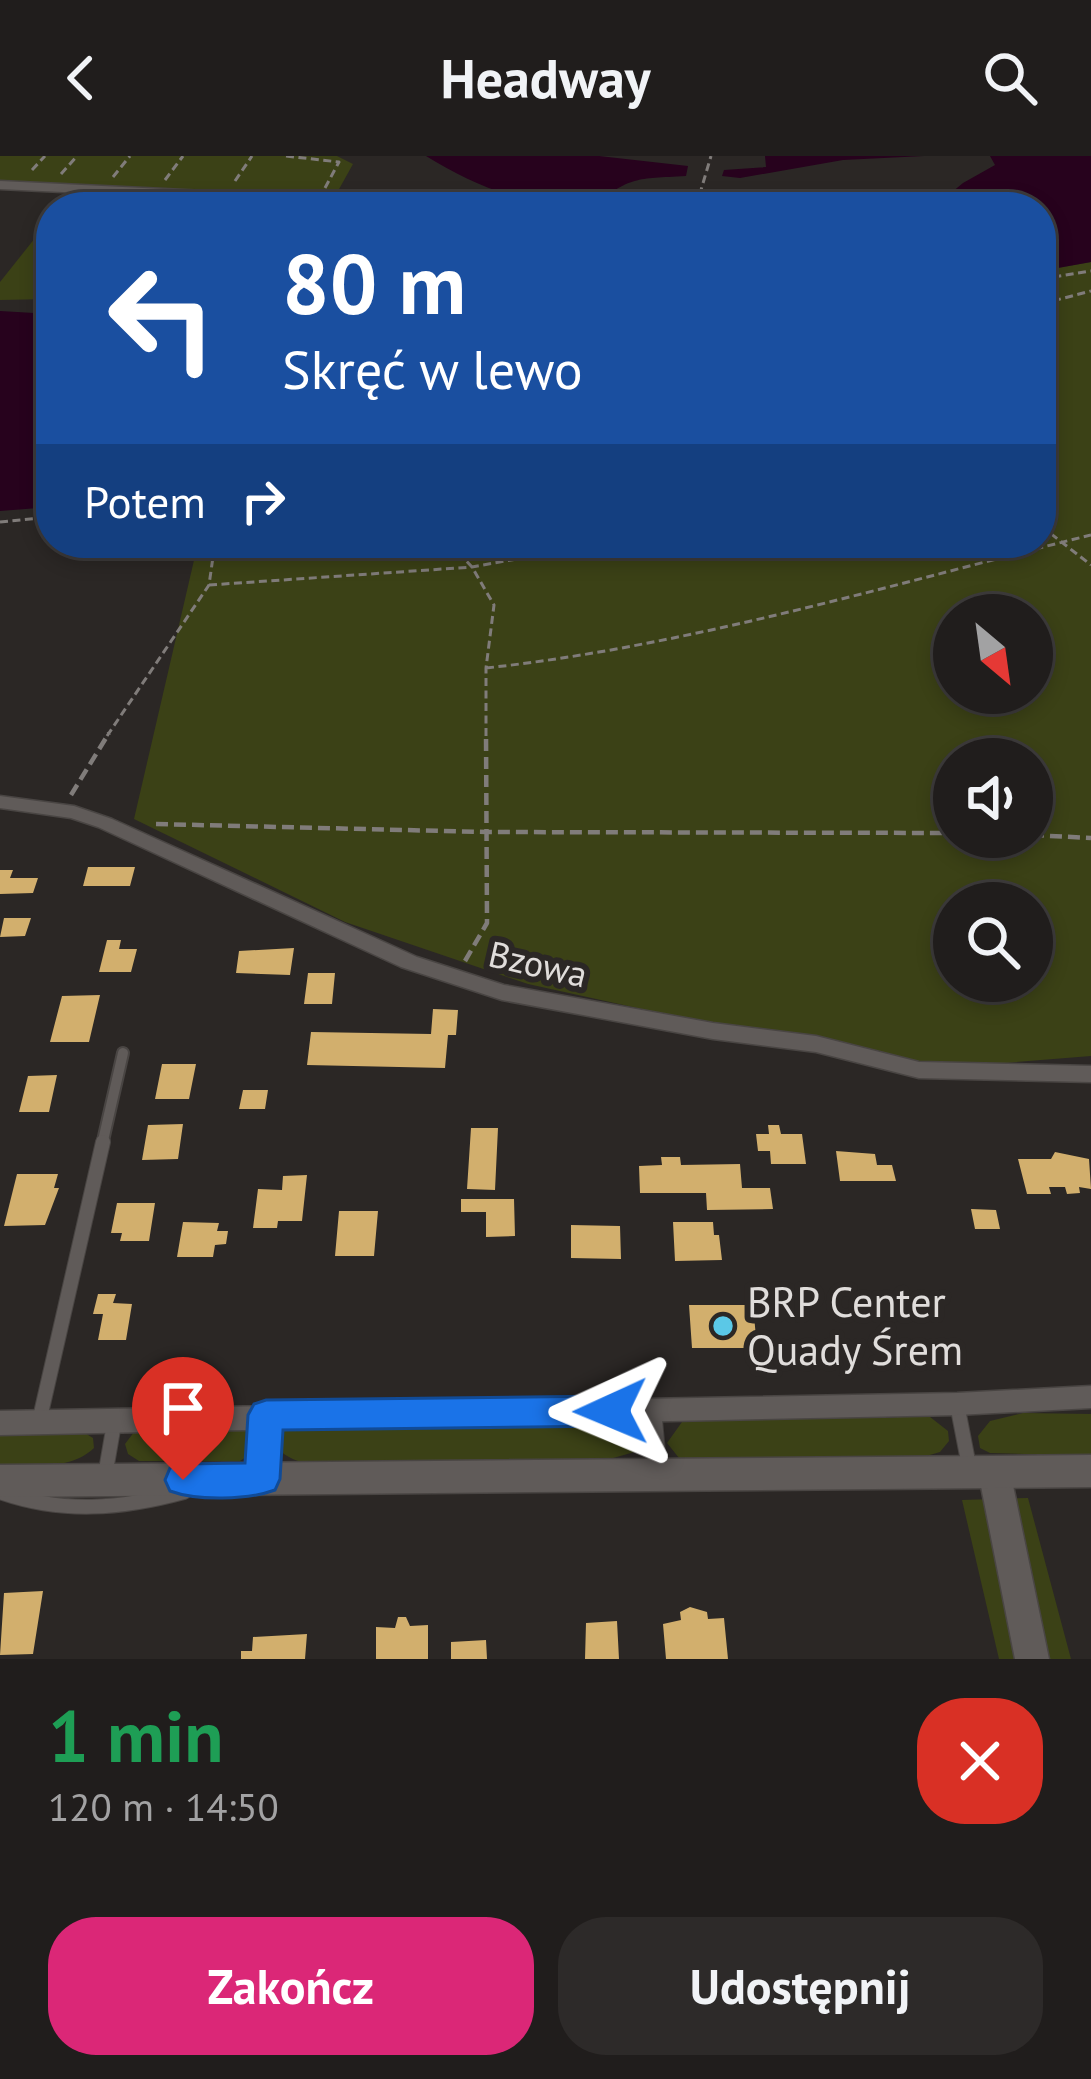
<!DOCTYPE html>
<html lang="pl">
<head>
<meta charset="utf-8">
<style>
  :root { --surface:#201d1c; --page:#2d2a29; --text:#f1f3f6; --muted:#a2a2a3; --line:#3d3b3b; --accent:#db2777 }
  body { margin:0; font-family:"PT Sans",sans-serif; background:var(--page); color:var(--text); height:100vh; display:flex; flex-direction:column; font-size:45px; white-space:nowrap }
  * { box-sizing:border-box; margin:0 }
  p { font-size:39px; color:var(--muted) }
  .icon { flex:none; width:66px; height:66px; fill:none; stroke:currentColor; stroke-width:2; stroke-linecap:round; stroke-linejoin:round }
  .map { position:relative; height:1503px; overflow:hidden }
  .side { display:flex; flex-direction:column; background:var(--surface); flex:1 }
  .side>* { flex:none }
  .guide { position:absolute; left:36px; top:36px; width:1020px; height:366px; border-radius:48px; box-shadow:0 6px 18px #0003,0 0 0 3px var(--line); background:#1a4fa0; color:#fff; overflow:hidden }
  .needle { width:78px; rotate:151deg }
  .tools { position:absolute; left:933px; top:438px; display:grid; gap:24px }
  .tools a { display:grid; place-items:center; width:120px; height:120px; border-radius:50%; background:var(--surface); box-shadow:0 6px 18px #0003,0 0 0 3px var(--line); font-size:60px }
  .pin { position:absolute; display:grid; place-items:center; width:102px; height:102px; color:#fff; margin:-123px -51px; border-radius:50% 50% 50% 0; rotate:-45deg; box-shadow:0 0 12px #0007 }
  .pin .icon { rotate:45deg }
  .me { position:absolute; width:132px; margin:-66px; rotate:269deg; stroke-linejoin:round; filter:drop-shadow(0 0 9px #0008) }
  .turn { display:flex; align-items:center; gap:42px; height:252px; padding:0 48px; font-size:54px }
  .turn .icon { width:156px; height:156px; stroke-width:2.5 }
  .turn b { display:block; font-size:84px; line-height:102px }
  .then { display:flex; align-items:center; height:114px; padding:0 48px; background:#0003; gap:24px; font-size:45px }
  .round { display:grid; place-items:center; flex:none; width:126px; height:126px; border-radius:48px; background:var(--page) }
  .overview { display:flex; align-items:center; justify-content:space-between; height:204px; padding:0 48px }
  h1 { font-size:72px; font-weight:600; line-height:90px; color:#1e9e55 }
  .button { display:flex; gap:24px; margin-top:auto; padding:24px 48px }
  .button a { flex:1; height:138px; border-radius:48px; background:var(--accent); color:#fff; font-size:48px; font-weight:600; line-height:138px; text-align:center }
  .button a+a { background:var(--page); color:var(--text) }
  header { display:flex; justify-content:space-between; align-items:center; height:156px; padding:0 48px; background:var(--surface); font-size:54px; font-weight:600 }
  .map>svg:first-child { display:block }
  .green { fill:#3b4116; fill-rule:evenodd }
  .water { fill:#27021d }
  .building { fill:#d2af6d }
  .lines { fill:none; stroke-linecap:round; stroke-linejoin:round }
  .service-far2-casing { stroke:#494543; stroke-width:8 }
  .service-far1-casing { stroke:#494543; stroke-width:14 }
  .service-casing { stroke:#494543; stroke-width:16 }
  .minor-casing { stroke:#494543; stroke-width:3 }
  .tertiary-casing { stroke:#494543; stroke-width:3 }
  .secondary-casing { stroke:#494543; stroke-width:3 }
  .path-far1 { stroke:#807c7a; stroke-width:3; stroke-dasharray:8 4.5; stroke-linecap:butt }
  .path { stroke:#807c7a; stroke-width:4.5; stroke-dasharray:12 6; stroke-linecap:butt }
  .service-far2 { stroke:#605b59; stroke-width:6 }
  .service-far1 { stroke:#605b59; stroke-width:10 }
  .service { stroke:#605b59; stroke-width:14 }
  .minor { fill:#605b59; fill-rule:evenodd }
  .tertiary { fill:#605b59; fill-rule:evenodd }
  .secondary { fill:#605b59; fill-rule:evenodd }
  .route { fill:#1a73e8; stroke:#114b97; stroke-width:3 }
  .poi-dot { fill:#5bc8e7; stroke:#2b2725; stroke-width:4.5 }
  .labels { text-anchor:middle; stroke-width:12; stroke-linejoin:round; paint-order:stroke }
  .street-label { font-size:36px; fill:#e0dddb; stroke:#2b2725 }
  .near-poi-label { font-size:42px; fill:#e0dddb; stroke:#2b2725; text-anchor:start }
</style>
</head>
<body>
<header><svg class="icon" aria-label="back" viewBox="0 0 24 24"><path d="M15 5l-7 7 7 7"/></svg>Headway<svg class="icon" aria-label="search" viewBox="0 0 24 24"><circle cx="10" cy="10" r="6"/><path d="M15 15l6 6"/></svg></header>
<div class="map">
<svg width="1091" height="1503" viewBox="0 0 1091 1503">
  <rect width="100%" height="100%" fill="#2b2725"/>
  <path class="green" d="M0,0H337L353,8L333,44L0,25Z
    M51,62V143L0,144V126Z
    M1091,106V900L919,914L528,828L345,766L134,663L198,387H1041V115ZM954,459H1032V537H954ZM954,603H1032V681H954ZM954,747H1032V825H954Z
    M925,1257L948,1275L949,1285L940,1296L923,1301L690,1304L679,1302L667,1287L682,1266L697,1262H890Z
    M1023,1257L1091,1258V1300L990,1297L980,1292L978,1280L990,1265Z
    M606,1263L637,1272L645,1282V1293L606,1304L298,1305C281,1299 268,1288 279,1270Z
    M247,1269L253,1274L258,1293L240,1305H139L128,1298L125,1288L134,1276L149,1271Z
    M80,1274L93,1282L94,1292C70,1315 31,1309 0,1309V1277Z
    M1028,1342L1071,1503H999L962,1344Z"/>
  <path class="water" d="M426,0H599L688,10L686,20C635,23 632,20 591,51C532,53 476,31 426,0Z
    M765,0H924L843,4L740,22L722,20L724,14L766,11Z
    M990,0H1091V106L1041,115V51H934L963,27L995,9Z
    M0,155L51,158V351L0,355Z"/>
  <path class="building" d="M88,711H135L130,730H83Z
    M0,714H13L10,722H38L33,737L0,738Z
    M4,762H31L25,780L0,781Z
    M107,784H121L119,793H137L131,816H99Z
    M294,792L290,819L236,817L239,795Z
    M308,817H335L332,848H304Z
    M100,839L89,886H50L62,840Z
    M433,853L458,854L456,879H448L445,912L307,909L311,876L431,878Z
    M162,908H196L189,943H155Z
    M57,919L49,956H19L28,920Z
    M243,934H268L265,953H239Z
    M183,968L178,1003L142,1004L148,969Z
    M768,969H779L781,978H802L806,1008H771L770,995H758L756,978H769Z
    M471,972H498L495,1034L467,1033Z
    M836,995L875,998L877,1009H892L896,1025H840Z
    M1055,996L1089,1003L1091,1033L1079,1031L1080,1037L1067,1038L1065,1031H1049L1051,1038H1027L1018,1003H1051Z
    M661,1001H680L681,1009L740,1008L742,1032H770L773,1053L707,1054L706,1037H640L639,1010L662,1009Z
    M17,1018H58L54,1032H59L45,1069L4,1070Z
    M307,1019L302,1065H278L277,1072H253L258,1033L282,1034L283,1020Z
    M461,1043H514L515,1080L486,1081V1056H461Z
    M117,1047H155L149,1085H120L122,1077H111Z
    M971,1053L996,1054L1000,1073H975Z
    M339,1055H378L374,1100H335Z
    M183,1066L219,1067L217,1075H228L226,1088L215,1089L213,1101H177Z
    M673,1066H713L714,1079H719L722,1104L675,1105Z
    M571,1069L620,1070L621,1103L571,1102Z
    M98,1138H116L113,1147L132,1148L126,1184H98L103,1158H93Z
    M689,1149H753L757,1192H692Z
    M43,1435L33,1498L0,1499L4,1437Z
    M690,1451L707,1456L708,1463L724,1462L728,1503H666L663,1468L681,1464L680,1456Z
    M398,1461H406L410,1470L428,1469V1503H376V1471L395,1472Z
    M617,1465L619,1503H585L586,1467Z
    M307,1478L305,1503H241V1495H252L253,1481Z
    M486,1484L487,1503H451V1486Z"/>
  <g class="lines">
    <g class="service-far2-casing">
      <path id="service-far2" d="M132,51L143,37
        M38,90L51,91"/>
    </g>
    <g class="service-far1-casing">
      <path id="service-far1" d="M102,989L123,897"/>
    </g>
    <g class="service-casing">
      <path id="service" d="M957,1248L969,1310
        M654,1254L660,1317
        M39,1266L103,986
        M263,1316L266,1263
        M105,1320L114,1268
        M0,1336C62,1358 122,1353 184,1336"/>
    </g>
    <g class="minor-casing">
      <path id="minor" d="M0,25L452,47L458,51H375L0,33Z
        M0,640L74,650L112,663L417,801L504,829L713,867L816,880L919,906L1091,910V926L919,922L816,896L713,883L502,844L401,811L98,671L71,662L0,652Z
        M1091,1230V1252L957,1259L0,1279V1255L957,1237Z"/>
    </g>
    <g class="tertiary-casing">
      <path id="tertiary" d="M994,1301L1005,1305L1010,1315L1049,1503H1015L978,1315L983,1305Z"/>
    </g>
    <g class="secondary-casing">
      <path id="secondary" d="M1091,1299V1331L0,1341V1309Z"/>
    </g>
    <path class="path-far1" d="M286,0L339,6L325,32
      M32,14L45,0
      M61,18L77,0
      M113,21L130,0
      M165,24L183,0
      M235,25L252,0
      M696,51L711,0
      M44,115H51
      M1041,123L1091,115
      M1041,148L1091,135
      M0,366L51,361
      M1041,370L1091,409
      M450,387L472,411L494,449L486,512V580
      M209,429L472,411L606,387
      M486,512C690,490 892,428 1091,379
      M107,580L209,429L215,387"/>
    <path class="path" d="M71,639L109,577
      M156,668L486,676L954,677
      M1032,679L1091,682
      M465,805L487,767L486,577"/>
    <use href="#service-far2" class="service-far2"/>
    <use href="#service-far1" class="service-far1"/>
    <use href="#service" class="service"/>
    <use href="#minor" class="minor"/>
    <use href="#tertiary" class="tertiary"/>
    <use href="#secondary" class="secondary"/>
  </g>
  <path class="route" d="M611,1240L624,1244L629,1255L624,1265L611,1270L283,1274L280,1323L275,1334C248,1344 197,1345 170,1335L165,1324L170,1312L183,1308L245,1307L248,1259L254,1248L266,1244Z"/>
  <circle class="poi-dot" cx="723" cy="1170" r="12"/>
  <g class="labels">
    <g class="street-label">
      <text transform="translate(538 808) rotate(13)" y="13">Bzowa</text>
    </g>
    <g class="near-poi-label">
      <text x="747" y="1161">BRP Center<tspan x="747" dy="48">Quady Śrem</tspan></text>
    </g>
  </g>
</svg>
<div class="tools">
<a><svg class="needle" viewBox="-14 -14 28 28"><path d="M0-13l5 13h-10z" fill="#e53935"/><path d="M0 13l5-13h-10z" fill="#a2a2a3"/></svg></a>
<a><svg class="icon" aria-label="sound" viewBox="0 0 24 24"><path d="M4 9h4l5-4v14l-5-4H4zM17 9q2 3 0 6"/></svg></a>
<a><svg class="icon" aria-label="search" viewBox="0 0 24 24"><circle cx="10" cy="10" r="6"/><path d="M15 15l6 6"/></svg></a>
</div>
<div class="pin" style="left:183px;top:1324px;background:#d93025"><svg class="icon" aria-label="arrive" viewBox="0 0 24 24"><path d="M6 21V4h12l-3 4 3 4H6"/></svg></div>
<svg class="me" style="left:611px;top:1255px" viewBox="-20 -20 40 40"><path d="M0-17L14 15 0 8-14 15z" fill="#1a73e8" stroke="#fff" stroke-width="4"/></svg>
<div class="guide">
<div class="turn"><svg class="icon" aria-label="left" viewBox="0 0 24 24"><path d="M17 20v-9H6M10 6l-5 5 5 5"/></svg><div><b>80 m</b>Skręć w lewo</div></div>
<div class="then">Potem<svg class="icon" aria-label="right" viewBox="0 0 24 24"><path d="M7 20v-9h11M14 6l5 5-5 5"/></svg></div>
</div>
</div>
<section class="side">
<div class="overview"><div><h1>1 min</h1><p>120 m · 14:50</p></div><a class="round" style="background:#d93025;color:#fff"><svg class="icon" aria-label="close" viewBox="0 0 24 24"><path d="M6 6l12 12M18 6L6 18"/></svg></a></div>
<div class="button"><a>Zakończ</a><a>Udostępnij</a></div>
</section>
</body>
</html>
